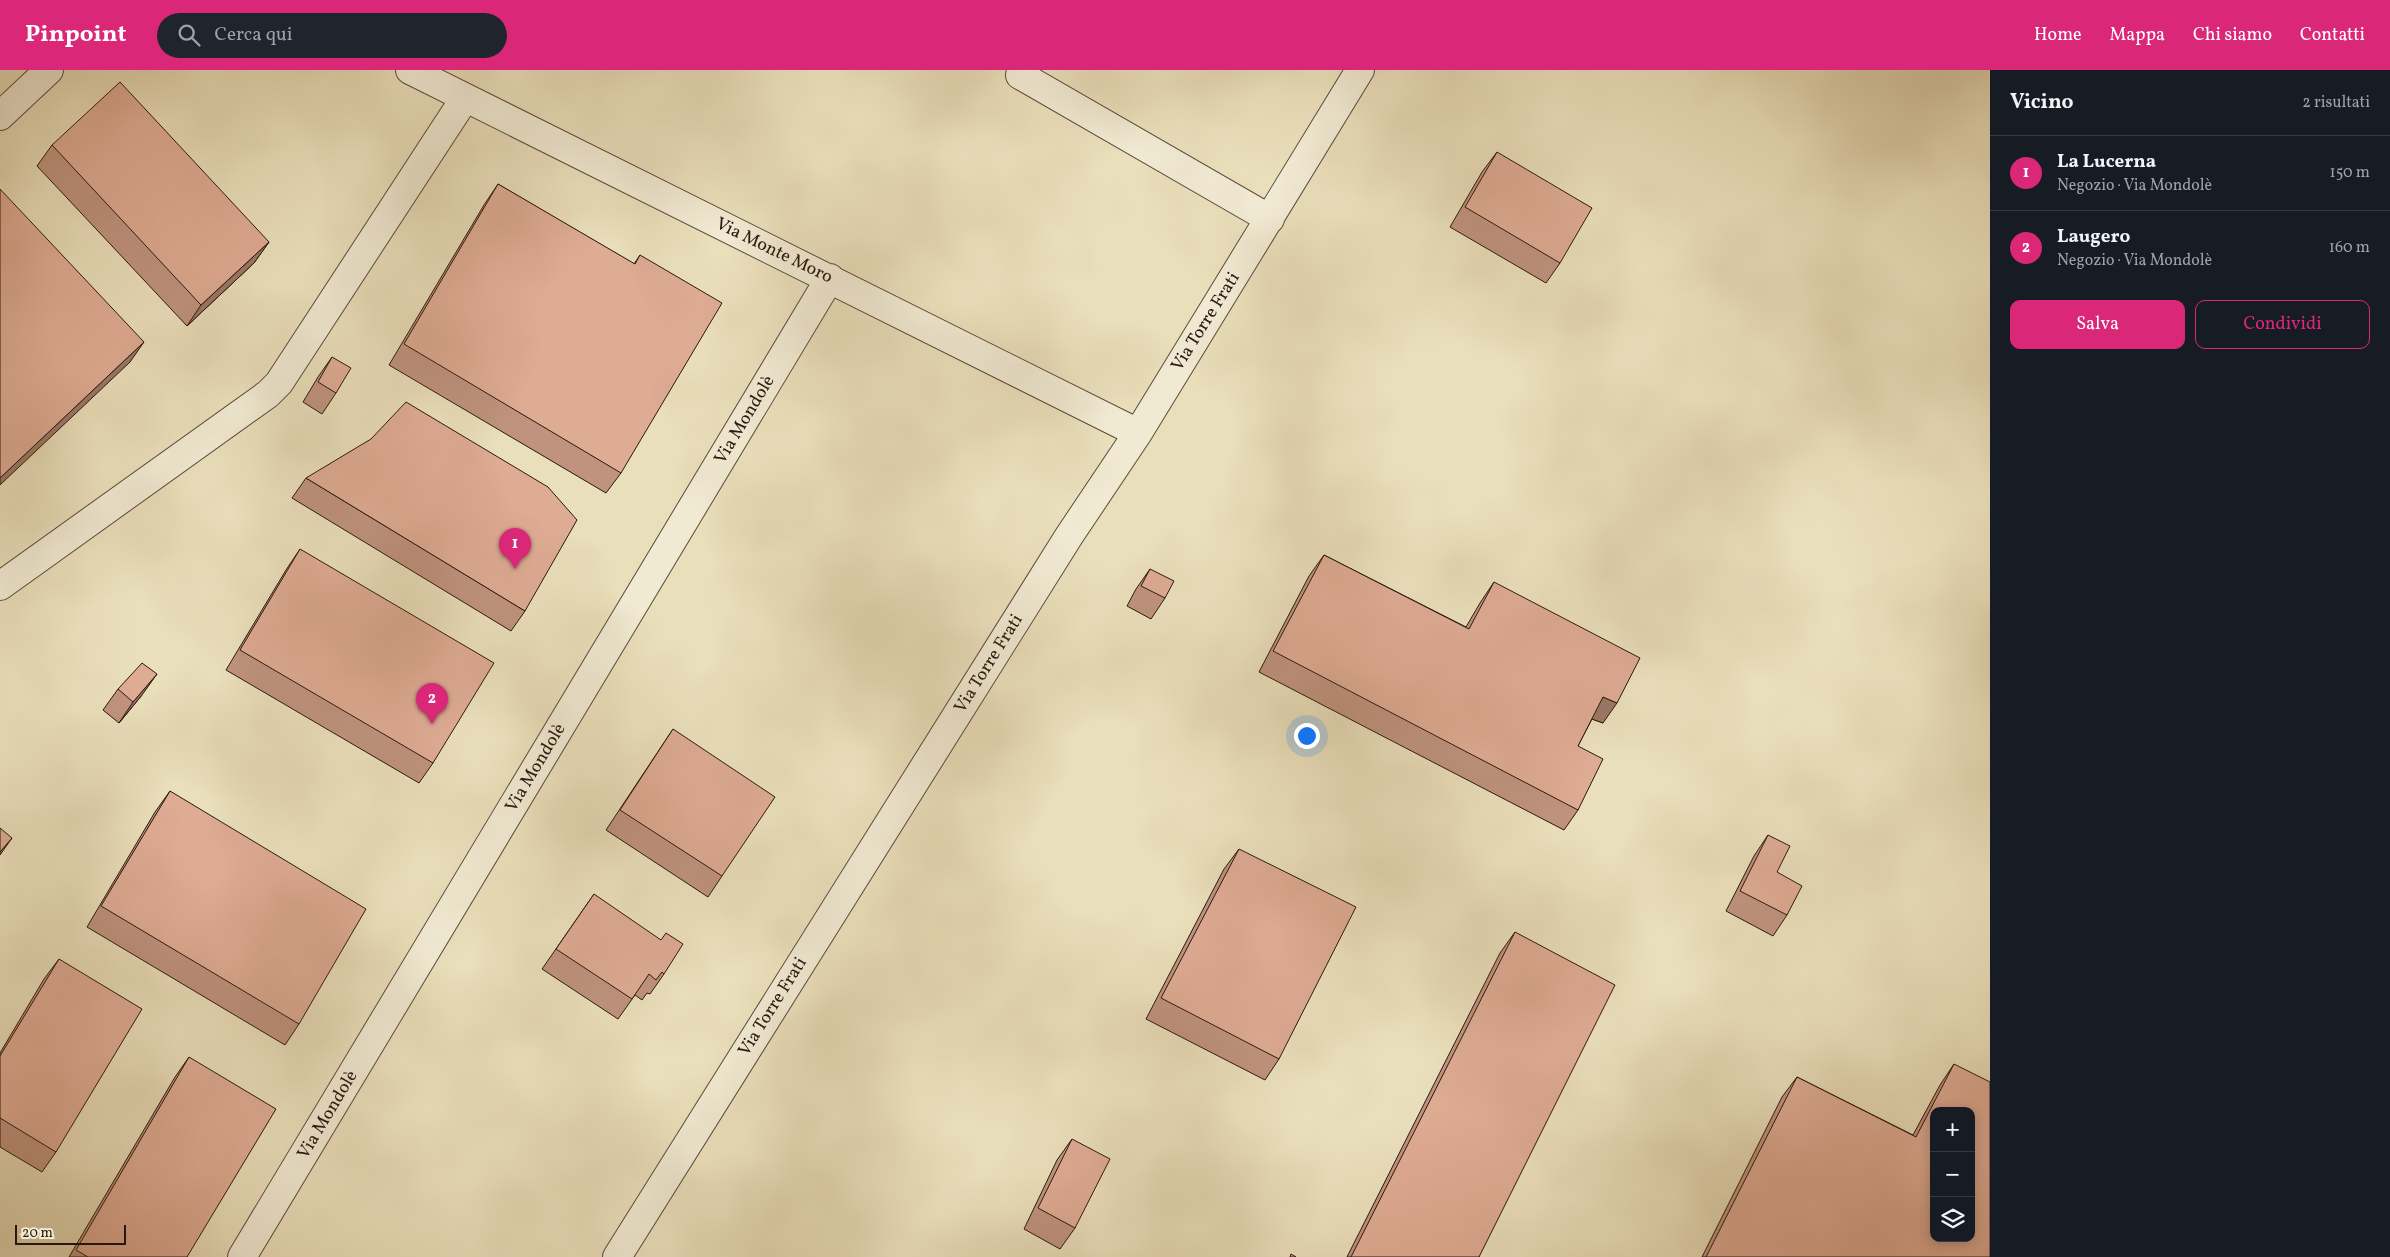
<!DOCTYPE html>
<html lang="it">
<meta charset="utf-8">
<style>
body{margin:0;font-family:Vollkorn,serif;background:#20242c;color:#f1f3f6}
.controls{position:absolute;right:15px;bottom:15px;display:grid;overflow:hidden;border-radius:10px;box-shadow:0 2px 12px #0003}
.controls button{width:45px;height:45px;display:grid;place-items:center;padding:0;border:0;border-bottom:1px solid #363941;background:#171b24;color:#f1f3f6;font:25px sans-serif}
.scale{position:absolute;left:15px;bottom:12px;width:111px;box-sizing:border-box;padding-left:5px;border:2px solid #2a1810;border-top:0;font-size:14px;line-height:18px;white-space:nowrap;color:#2a1810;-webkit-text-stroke:4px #f1ead3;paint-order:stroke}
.you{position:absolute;left:1306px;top:665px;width:18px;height:18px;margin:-12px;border:4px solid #fff;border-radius:50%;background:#1a73e8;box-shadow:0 0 0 8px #1a73e833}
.badge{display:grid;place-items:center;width:32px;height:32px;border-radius:50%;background:#db2777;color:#fff;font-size:16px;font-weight:700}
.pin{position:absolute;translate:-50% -41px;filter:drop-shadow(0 1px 2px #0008)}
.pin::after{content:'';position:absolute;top:26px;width:18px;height:15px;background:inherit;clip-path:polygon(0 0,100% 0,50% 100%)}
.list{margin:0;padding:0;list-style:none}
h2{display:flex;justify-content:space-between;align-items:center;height:65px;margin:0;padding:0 20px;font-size:21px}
h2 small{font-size:16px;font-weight:400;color:#9ea1a6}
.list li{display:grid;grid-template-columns:32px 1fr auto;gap:15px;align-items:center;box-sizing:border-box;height:75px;padding:0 20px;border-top:1px solid #363941}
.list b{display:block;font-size:19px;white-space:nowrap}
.list p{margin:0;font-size:16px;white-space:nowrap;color:#9ea1a6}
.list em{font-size:16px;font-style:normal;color:#9ea1a6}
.actions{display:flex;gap:10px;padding:15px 20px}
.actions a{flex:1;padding:11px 0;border:1px solid #db2777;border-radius:10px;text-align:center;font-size:18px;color:#db2777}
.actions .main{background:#db2777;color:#fff}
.icon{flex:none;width:28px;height:28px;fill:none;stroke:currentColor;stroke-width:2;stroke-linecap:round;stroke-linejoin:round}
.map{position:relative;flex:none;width:1990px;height:1187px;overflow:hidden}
header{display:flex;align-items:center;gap:30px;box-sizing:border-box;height:70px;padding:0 25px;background:#db2777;color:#fff}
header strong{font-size:24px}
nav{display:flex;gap:28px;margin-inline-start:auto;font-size:18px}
.search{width:350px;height:45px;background:#20242c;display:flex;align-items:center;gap:12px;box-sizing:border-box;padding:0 18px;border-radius:28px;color:#9ea1a6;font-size:19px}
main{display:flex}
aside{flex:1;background:#171b24}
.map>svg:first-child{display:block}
</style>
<header>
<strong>Pinpoint</strong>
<div class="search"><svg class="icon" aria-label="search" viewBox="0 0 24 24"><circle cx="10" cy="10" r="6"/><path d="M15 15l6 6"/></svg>Cerca qui</div>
<nav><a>Home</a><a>Mappa</a><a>Chi siamo</a><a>Contatti</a></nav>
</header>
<main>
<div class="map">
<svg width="1990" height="1187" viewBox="0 0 1990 1187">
<rect width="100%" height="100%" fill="#eadfbb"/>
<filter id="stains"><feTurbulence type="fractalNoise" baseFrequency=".004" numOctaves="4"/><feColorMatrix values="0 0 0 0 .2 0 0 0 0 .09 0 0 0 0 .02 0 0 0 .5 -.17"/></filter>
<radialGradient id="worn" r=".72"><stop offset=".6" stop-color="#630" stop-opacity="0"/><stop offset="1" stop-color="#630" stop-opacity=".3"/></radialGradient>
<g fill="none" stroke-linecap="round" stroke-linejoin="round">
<defs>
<path id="minor" d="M410 0 1138 363
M1020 5 1270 149
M0 46 49 0
M0 516 268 324 279 313 465 28
M242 1187 830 208
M617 1187 1069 466 1138 363 1360 0"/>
</defs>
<use href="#minor" stroke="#5a4a3b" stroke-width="30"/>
<use href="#minor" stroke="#f1ead3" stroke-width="28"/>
</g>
<path fill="#bf937e" stroke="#2a1810" d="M52 75 269 172 254 193 187 256 37 96Z
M1497 82 1560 193 1546 213 1450 157 1482 102Z
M498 114 634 194 640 185 621 403 606 423 389 295 484 135Z
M332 287 336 323 322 344 303 332 318 307Z
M306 408 525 541 511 561 292 428Z
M300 479 433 693 419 713 226 600 286 500Z
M1324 485 1466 557 1480 533 1494 512 1603 653 1592 649 1578 676V740L1564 760 1259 602 1309 506Z
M1150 499 1165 528 1151 549 1127 536 1136 519Z
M118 619 142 625 119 653 103 640Z
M673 659 722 806 708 827 606 760Z
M170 721 299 954 285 975 87 857 155 742Z
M1768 765 1787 845 1773 866 1726 841 1754 786Z
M1239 779 1279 989 1265 1010 1146 949 1224 799Z
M594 824 664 904 650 924 647 923 642 930 635 925 618 949 542 899Z
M1515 862 1479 1187H1347L1500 883Z
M59 889 56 1082 42 1102 0 1077V983L44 909Z
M189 987 187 1187H69L175 1007Z
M1954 994 1990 1187H1702L1782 1027 1797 1007 1913 1065 1940 1015Z
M1072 1069 1075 1158 1060 1179 1024 1159 1057 1090Z"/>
<path fill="#9b7867" stroke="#2a1810" d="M269 172 254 193 187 256 201 235Z
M144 272 130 292 0 415V408Z
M157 604 142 625 119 653 133 632Z
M1603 627 1617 633 1603 653 1589 648Z
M12 768 0 785V782Z"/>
<path fill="#deab93" stroke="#2a1810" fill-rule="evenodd" d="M120 12 269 172 201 235 52 75Z
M1497 82 1592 138 1560 193 1465 137Z
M498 114 635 194 640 185 722 233 621 403 404 274Z
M0 119 144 272 0 408Z
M332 287 351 298 336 323 318 312Z
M406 332 548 417 577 450 525 541 306 408 371 369Z
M300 479 494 593 433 693 240 580Z
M1324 485 1469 559 1494 512 1640 588 1617 633 1603 627 1578 676 1603 689 1578 740 1273 581Z
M1150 499 1174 511 1165 528 1141 516Z
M142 593 157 604 133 632 118 619Z
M673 659 775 727 722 806 620 740Z
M170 721 366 839 299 954 101 836Z
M0 758 12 768 0 782Z
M1768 765 1790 776 1777 802 1802 816 1787 845 1740 821Z
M1239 779 1356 837 1279 989 1161 928Z
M594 824 661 870 666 863 683 874 664 904 662 902 656 910 649 904 632 929 556 879Z
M1515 862 1615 915 1479 1187H1351Z
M59 889 142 939 56 1082 0 1048V986Z
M189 987 276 1039 187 1187H88L76 1180Z
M1954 994 1990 1012V1187H1706L1797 1007 1916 1067ZM1934 1041H1971V1168H1934Z
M1072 1069 1110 1089 1075 1158 1038 1138Z
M1291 1184 1296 1187H1290Z"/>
<g text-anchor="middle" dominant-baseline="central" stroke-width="4" stroke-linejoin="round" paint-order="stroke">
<g font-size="18" fill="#2a1810" stroke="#f1ead3">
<text transform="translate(774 181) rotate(26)">Via Monte Moro</text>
<text transform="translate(1206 252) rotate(-58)">Via Torre Frati</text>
<text transform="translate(745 350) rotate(-59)">Via Mondolè</text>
<text transform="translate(989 594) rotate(-58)">Via Torre Frati</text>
<text transform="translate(536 698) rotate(-59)">Via Mondolè</text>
<text transform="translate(773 937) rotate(-58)">Via Torre Frati</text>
<text transform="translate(328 1045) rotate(-59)">Via Mondolè</text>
</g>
</g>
<rect width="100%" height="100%" filter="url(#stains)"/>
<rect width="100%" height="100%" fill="url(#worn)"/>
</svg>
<div class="controls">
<button>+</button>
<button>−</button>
<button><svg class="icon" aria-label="layers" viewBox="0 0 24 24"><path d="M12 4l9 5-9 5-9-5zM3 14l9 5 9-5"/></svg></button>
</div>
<div class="scale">20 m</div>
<div class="you"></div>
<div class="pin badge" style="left:515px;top:499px">1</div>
<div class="pin badge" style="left:432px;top:654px">2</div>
</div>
<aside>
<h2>Vicino<small>2 risultati</small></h2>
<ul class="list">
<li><span class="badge">1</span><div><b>La Lucerna</b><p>Negozio · Via Mondolè</p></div><em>150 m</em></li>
<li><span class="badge">2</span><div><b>Laugero</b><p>Negozio · Via Mondolè</p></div><em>160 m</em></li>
</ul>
<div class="actions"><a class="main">Salva</a><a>Condividi</a></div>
</aside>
</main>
